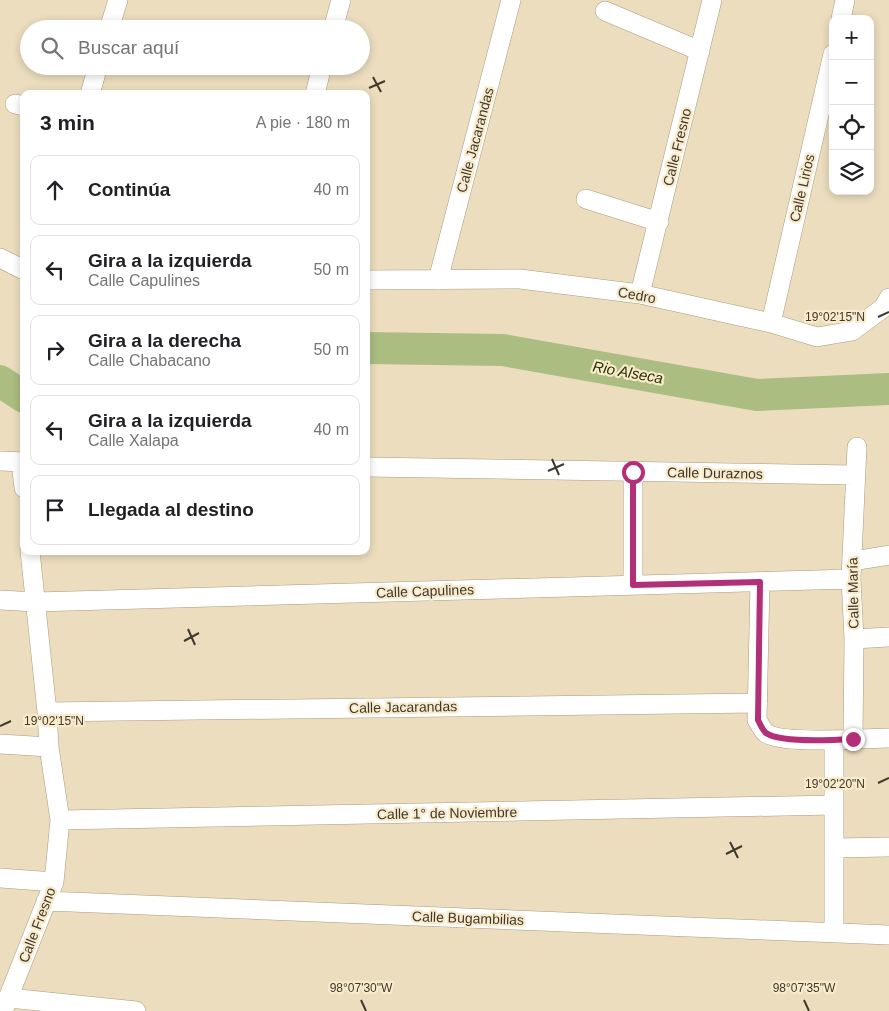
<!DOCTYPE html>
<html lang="es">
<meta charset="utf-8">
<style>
body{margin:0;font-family:Helvetica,sans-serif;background:#f6f6f6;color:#202124}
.controls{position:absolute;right:15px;top:15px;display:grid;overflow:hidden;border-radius:10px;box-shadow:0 2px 8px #0003}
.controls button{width:45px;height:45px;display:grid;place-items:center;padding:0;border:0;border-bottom:1px solid #e0e0e0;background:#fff;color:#202124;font:25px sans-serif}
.stop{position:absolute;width:15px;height:15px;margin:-11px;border:4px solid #b32f77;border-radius:50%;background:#fff}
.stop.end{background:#b32f77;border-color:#fff;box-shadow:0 1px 5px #0008}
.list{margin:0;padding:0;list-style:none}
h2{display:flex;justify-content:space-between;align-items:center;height:65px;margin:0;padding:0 20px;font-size:21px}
h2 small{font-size:16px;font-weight:400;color:#757577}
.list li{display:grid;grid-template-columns:32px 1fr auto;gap:15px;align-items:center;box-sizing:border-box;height:70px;margin:0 10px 10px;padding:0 10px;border:1px solid #e0e0e0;border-radius:10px}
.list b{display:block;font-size:19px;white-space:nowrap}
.list p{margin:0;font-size:16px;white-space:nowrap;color:#757577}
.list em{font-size:16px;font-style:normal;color:#757577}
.icon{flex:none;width:28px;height:28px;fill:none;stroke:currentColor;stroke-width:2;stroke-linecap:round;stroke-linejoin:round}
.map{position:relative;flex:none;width:889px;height:1011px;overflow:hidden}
.search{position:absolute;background:#fff;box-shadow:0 2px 8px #0003;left:20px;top:20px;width:350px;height:55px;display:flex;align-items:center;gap:12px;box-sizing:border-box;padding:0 18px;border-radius:28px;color:#757577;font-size:19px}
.panel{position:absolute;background:#fff;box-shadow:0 2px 8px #0003;left:20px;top:90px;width:350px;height:465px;border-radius:10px}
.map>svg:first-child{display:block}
</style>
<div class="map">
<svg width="889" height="1011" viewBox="0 0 889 1011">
<rect width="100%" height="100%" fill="#ecddbe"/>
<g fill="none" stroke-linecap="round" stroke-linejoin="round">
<path stroke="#abbd81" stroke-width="32" d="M366 348 503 350 757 395 889 389
M0 381 24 397"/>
<defs>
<path id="minor" d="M605 11 700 51
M841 19 845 0
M109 29 118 0
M333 29 341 0
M90 94 98 66
M315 94 322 66
M15 104 24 106
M586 199 659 222
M0 258 24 270
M366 280 520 279 640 294 771 323 817 337 852 331 883 308 889 298
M438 280 511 0
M640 294 712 0
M771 323 833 54
M0 461 24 462
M21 462 24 488
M366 467 854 475
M633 471V585
M853 561 889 555
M760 582 757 720C760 724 762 730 766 733 781 745 866 738 889 738
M0 600 36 602 851 579
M854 639 889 637
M47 712 758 703
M853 739 854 639 851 579 857 447
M834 740V933
M0 744 49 747
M60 820 834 805
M835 848 889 847
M0 878 54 882
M46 901 889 935
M9 998 136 1011
M3 1011 54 882 60 820 49 747 47 712 30 551"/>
</defs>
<use href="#minor" stroke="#a99b7d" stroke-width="20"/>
<use href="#minor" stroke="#fff" stroke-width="19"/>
</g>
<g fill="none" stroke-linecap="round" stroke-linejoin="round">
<path stroke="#b32f77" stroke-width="6" d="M633 472V585L760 582 758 720C760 724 763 731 766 733 780 743 836 740 853 739"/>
</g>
<path fill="none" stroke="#3f392d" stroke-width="2" d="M373 77 381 92M369 88 385 81M878 317 889 312M552 459 559 475M548 471 564 464M188 629 195 645M184 641 199 633M0 726 11 721M878 783 889 778M730 842 738 858M726 854 742 846M361 1000 366 1011M804 1000 809 1011"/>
<g text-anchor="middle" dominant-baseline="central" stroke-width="4.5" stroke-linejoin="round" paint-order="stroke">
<g font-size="14" fill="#3f392d" stroke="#f9eacb">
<text transform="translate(475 140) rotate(-75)">Calle Jacarandas</text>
<text transform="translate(677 147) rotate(-76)">Calle Fresno</text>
<text transform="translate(802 188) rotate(-77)">Calle Lirios</text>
<text transform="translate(637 295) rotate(10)">Cedro</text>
<text transform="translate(715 473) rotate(1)">Calle Duraznos</text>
<text transform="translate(425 591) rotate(-2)">Calle Capulines</text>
<text transform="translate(853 593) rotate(-91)">Calle María</text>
<text transform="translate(403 707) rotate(-1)">Calle Jacarandas</text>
<text transform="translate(447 813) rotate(-1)">Calle 1° de Noviembre</text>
<text transform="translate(468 918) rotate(2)">Calle Bugambilias</text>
<text transform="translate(37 925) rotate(-69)">Calle Fresno</text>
</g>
<g font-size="15" font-style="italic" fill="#283204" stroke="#f9eacb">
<text transform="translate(628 372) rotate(10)">Rio Alseca</text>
</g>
</g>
<g font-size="12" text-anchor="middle" fill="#3f392d" stroke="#f9eacb" stroke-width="4.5" stroke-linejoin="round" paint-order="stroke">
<text x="835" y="321">19°02'15"N</text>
<text x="54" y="725">19°02'15"N</text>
<text x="835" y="788">19°02'20"N</text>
<text x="361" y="992">98°07'30"W</text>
<text x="804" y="992">98°07'35"W</text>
</g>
</svg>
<div class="controls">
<button>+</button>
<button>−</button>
<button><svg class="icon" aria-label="locate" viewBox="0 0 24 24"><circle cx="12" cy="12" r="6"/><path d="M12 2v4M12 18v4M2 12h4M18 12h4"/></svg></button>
<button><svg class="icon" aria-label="layers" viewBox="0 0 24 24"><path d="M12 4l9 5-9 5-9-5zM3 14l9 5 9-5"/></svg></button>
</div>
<div class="stop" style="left:633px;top:472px"></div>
<div class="stop end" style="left:853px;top:739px"></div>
<div class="search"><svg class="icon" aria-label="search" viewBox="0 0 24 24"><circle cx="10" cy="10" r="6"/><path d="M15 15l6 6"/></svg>Buscar aquí</div>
<section class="panel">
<h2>3 min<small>A pie · 180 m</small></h2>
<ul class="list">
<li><svg class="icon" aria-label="ahead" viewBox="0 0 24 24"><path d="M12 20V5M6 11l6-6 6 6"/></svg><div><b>Continúa</b></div><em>40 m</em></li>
<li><svg class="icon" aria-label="left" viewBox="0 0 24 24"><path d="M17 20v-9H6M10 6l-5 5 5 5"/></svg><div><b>Gira a la izquierda</b><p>Calle Capulines</p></div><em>50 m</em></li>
<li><svg class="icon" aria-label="right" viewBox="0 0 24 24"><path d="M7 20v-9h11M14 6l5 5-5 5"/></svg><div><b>Gira a la derecha</b><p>Calle Chabacano</p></div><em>50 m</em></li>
<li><svg class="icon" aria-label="left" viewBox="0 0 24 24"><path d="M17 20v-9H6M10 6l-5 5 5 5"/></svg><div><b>Gira a la izquierda</b><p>Calle Xalapa</p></div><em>40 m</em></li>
<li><svg class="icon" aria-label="arrive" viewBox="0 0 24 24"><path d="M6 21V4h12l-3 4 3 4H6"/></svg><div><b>Llegada al destino</b></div></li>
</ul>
</section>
</div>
